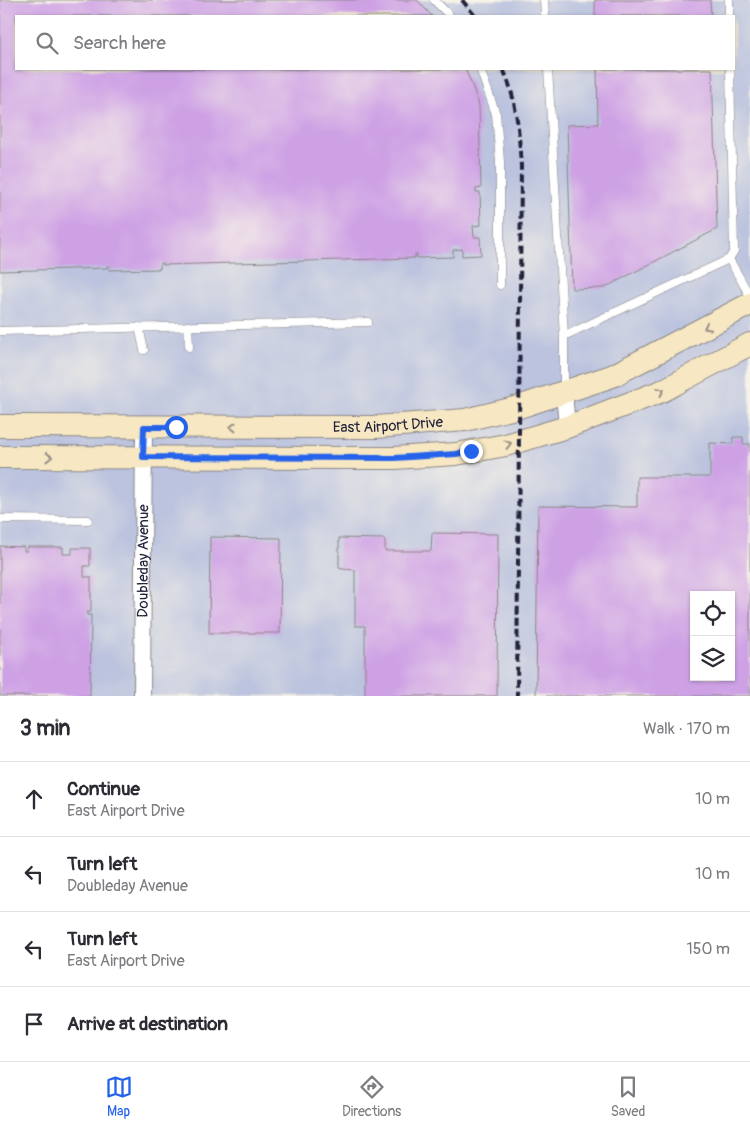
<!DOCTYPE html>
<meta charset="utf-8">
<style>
body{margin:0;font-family:Pangolin,sans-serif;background:#f7f7f7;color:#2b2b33}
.controls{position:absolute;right:15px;bottom:15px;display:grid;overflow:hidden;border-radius:0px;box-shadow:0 1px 4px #0004}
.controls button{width:45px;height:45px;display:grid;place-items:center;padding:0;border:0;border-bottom:1px solid #e1e1e2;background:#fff;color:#2b2b33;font:25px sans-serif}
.stop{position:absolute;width:15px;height:15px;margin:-11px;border:4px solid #2563eb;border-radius:50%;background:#fff}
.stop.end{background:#2563eb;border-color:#fff;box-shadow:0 1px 5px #0008}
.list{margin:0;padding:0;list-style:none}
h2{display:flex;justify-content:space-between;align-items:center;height:65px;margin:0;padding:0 20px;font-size:21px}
h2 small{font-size:16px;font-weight:400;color:#7c7c81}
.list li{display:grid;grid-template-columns:32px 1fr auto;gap:15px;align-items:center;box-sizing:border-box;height:75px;padding:0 20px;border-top:1px solid #e1e1e2}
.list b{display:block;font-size:19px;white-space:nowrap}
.list p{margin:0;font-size:16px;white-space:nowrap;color:#7c7c81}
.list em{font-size:16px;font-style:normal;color:#7c7c81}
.icon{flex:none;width:28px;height:28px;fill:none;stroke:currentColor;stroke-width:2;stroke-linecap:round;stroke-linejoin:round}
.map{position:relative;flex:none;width:750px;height:696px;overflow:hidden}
.search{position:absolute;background:#fff;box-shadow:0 1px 4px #0004;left:15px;right:15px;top:15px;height:55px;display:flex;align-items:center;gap:12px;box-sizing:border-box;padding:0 18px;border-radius:0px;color:#7c7c81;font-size:19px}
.sheet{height:365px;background:#fff}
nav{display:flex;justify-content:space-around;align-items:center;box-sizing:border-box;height:70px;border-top:1px solid #e1e1e2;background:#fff;font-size:14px;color:#7c7c81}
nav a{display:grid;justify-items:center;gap:2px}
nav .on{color:#2563eb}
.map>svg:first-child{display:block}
</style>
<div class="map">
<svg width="750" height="696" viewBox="0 0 750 696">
<rect width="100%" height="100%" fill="#f7f3e8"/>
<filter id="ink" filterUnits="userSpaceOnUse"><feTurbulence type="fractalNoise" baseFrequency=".02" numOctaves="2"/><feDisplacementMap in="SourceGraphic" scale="10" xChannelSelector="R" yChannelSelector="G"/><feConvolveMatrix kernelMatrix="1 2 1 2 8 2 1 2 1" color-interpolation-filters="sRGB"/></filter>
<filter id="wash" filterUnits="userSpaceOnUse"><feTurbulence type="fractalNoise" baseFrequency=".0096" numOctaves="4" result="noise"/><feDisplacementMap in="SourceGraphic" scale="20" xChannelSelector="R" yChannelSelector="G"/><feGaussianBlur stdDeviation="1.12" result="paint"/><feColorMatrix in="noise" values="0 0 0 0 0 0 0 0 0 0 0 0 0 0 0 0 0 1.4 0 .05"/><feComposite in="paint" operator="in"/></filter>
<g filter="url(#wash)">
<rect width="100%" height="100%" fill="#f2ead4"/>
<path fill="#bbc3de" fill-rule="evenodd" d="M0 0H750V696H0ZM16 16H734V69H16ZM694 595H731V677H694Z"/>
<g id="blocks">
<path fill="#cea1e5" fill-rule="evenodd" d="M0 0H417L432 16H16V69H465L472 85 479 105 481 188 476 189V192H480L481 225 473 226 474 237H480L481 255 462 256V249L453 250V257L417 258V254H415V258L163 265V263H160V269L109 270V266H107V268L0 271Z
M595 0H710L711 16H595Z
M597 69H712L717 229 604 288 572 289 567 125 598 124Z
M733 437H743V444H750V696H536L538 506 637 507V477H710V443L733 444ZM694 595H731V677H694Z
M432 533 498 534 497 696H365V626H355V570L342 569 339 568V538L384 539 385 542V551H431Z
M210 537 281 538 280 633H209Z
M0 546 24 547V551H27V547H63V554H72V548H90V566H84V577H91V612H87V615H91L90 696H0Z"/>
</g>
</g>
<g filter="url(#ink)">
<use href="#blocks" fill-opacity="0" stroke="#8a8688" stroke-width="1"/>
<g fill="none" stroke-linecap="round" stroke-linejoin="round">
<defs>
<path id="lane" d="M434 0 450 16
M544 0 545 16
M729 0V16
M480 69 496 114 500 161V285
M548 69 564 336V390
M729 259 750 296
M188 326 189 347
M139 327 144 350
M0 331 368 322
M564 336 729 259 734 251 730 69
M0 519 88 520"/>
<g id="street">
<path d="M564 392 567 427"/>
<path id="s1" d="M142 696 144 427"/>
</g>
<g id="secondary">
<path id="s2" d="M0 426 376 427 465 420 519 407 612 376 750 304"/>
<path d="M0 457 394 458 456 454 506 445 567 427 662 391 750 344"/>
</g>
</defs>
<use href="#lane" stroke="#8a8688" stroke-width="9"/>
<use href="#street" stroke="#8a8688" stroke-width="18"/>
<use href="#secondary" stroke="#8a8688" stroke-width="24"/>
<use href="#lane" stroke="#fff" stroke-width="8"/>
<use href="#street" stroke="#fff" stroke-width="16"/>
<use href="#secondary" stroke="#f7e8c3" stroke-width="22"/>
<path stroke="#22223b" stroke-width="4" stroke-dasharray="8 4" stroke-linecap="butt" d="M462 0 475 16
M503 69C517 99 519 133 521 166L517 696"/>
</g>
<defs><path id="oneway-chevron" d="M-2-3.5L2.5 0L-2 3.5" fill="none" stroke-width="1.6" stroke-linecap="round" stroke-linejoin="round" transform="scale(1.25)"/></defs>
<g stroke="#978f86">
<use href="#oneway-chevron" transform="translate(707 327) rotate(152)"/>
<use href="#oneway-chevron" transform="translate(661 391) rotate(-24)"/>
<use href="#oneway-chevron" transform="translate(233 427) rotate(180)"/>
<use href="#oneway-chevron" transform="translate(508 444) rotate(-14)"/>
<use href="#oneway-chevron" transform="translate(49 457)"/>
</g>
</g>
<g fill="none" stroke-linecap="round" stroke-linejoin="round" filter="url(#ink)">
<path stroke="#2563eb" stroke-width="6" d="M176 427H144L143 457 394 458 456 454 471 451"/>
</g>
<g text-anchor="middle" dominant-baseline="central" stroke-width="4" stroke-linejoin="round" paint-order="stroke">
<g font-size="15" fill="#22223b" stroke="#f7f3e8">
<text stroke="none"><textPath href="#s2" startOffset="388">East Airport Drive</textPath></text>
<text stroke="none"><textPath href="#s1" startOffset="135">Doubleday Avenue</textPath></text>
</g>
</g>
</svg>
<div class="controls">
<button><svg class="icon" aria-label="locate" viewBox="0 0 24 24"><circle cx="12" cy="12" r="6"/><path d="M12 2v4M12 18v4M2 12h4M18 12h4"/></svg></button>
<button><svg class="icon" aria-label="layers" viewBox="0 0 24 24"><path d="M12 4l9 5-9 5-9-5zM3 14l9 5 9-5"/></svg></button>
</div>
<div class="stop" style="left:176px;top:427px"></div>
<div class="stop end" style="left:471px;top:451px"></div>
<div class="search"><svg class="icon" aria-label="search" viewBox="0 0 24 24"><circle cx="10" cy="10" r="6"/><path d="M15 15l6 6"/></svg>Search here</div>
</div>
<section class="sheet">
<h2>3 min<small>Walk · 170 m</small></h2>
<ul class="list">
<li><svg class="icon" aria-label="ahead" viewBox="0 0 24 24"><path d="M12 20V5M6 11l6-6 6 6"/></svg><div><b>Continue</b><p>East Airport Drive</p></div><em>10 m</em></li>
<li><svg class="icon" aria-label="left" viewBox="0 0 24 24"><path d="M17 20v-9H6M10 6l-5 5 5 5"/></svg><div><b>Turn left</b><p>Doubleday Avenue</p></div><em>10 m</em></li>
<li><svg class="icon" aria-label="left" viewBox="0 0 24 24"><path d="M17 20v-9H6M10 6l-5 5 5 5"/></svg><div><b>Turn left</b><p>East Airport Drive</p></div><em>150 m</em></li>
<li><svg class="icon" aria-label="arrive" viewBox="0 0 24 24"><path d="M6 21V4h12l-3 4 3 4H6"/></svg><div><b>Arrive at destination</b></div></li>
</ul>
</section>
<nav>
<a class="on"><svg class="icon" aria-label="map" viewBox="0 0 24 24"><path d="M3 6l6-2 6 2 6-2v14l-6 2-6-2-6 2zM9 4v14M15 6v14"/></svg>Map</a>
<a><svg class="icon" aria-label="directions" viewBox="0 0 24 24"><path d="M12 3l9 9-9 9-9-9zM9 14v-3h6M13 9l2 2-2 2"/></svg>Directions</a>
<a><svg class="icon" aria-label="saved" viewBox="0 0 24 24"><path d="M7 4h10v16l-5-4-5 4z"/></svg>Saved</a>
</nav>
